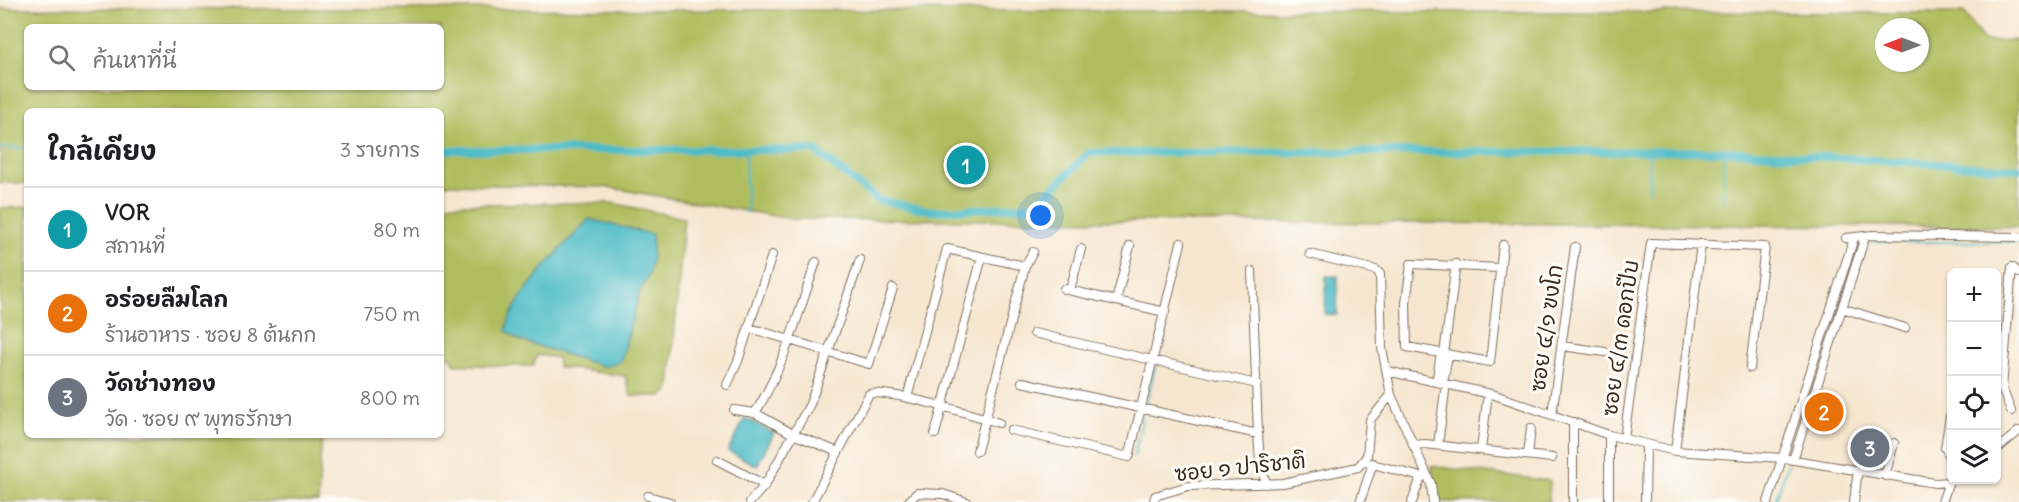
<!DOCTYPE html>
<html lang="th">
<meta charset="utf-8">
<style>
body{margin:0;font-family:Delius,"Playpen Sans Thai",sans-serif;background:#f2f2f2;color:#202124}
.controls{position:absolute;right:18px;bottom:18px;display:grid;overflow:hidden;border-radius:9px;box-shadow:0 2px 4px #0004}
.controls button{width:54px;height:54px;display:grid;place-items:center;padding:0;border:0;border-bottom:2px solid #e0e0e0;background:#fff;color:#202124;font:30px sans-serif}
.compass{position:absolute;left:1875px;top:18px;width:54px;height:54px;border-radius:50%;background:#fff;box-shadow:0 2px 4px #0004;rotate:270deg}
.you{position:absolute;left:1041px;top:216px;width:21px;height:21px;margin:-15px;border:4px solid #fff;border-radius:50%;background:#1a73e8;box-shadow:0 0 0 9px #1a73e833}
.badge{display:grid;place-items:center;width:39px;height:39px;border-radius:50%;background:#d93025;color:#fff;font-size:20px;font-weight:700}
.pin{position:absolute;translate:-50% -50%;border:3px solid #fff;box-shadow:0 2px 6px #0006}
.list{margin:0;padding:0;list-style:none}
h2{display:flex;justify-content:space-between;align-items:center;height:78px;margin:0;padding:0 24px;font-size:26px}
h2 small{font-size:20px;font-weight:400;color:#757577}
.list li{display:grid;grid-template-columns:39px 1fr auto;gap:18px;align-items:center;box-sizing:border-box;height:84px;padding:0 24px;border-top:2px solid #e0e0e0}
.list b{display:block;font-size:22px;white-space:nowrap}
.list p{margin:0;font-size:20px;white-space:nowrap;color:#757577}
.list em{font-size:20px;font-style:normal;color:#757577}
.icon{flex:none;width:33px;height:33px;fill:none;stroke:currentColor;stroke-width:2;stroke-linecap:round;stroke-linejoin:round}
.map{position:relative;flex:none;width:2019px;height:502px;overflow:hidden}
.search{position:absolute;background:#fff;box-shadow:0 2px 4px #0004;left:24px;top:24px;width:420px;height:66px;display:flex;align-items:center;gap:15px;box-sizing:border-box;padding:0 21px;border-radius:9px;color:#757577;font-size:22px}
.panel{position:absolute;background:#fff;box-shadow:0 2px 4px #0004;left:24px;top:108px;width:420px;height:330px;border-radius:9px}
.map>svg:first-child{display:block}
</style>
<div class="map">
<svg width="2019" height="502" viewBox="0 0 2019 502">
<rect width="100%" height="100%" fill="#fdfcf7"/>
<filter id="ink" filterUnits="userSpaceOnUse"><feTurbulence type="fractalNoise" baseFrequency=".0167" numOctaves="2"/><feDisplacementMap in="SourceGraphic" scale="12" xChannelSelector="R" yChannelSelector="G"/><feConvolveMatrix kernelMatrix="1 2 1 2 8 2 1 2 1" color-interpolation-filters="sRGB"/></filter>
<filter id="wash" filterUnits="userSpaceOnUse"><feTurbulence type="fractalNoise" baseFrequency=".008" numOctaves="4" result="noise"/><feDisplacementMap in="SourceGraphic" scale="24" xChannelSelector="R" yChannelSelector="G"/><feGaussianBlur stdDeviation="1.35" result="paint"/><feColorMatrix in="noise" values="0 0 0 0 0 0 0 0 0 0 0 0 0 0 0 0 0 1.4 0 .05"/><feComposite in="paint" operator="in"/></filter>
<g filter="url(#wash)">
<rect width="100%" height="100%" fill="#f6e6cf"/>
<path fill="#b0bd5f" stroke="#76743e" stroke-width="1.5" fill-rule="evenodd" d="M0 8 1964 13 1984 41 2019 40V227L792 219 605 187 441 184V111H27V183H0ZM27 27H441V87H27ZM1884 27H1920V63H1884Z
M612 203 684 218 670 389 662 396H631L625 376 558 367 557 358 537 355 533 366 455 365 451 357 441 356V204ZM640 290 623 354 605 367 519 340 507 331Z
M27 207V435H322L318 502H0V208Z
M1431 466 1550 481 1549 502H1439Z"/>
<path fill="#4ebcc6" stroke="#447372" stroke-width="1.5" d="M589 219 652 234C653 252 653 276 640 290L623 354 620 362 605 367 519 340 506 331C511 296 565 245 589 219Z
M1326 276H1338L1337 315 1325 314Z
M745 418 774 433 757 466 728 451Z"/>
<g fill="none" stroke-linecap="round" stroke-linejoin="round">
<path stroke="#4ebcc6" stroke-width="2" d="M0 148H27
M745 150 747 213
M1649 192V151
M1723 201 1724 151
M1869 242H2019
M1146 405 1156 364
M1134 456 1143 415
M1790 457 1857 249
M1775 502 1788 463"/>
<path stroke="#4ebcc6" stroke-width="8" d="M441 150H814L878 200 932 211 1035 206 1089 153 1724 151 2019 169"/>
</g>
</g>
<g filter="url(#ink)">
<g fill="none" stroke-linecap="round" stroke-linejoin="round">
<defs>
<path id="minor" d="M1846 238 1873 235 2019 237
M1310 254 1376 270 1380 274 1382 348 1391 395 1431 484 1433 502
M1500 268 1411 264 1406 303 1407 347 1490 362 1503 245
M1252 271 1258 434 1260 461 1266 484
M1064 289 1165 312
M1070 290 1081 249
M1116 301 1130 246
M1842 308 1905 328
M750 328 869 364 893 288
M1034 333 1257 384
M1562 346 1605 352
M1444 354 1456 264
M1387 371 1495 395 1609 435 1675 451 1782 458 1935 483 1949 482 1952 478
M1022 382 1258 434
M1436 382 1441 354
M1443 383 1448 355
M727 385 738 361 772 255
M907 398 947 249 1025 266
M734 410 755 413 793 434 838 452
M2011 411 2002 388 2012 267 2019 273
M755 413C784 367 798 314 816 262
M1552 414 1575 247
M1950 416 1945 448 1952 460
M1573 422V502
M1011 430 1129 457 1181 243
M935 434 982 257
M1609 435V502
M1624 439 1651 243 1765 247 1750 368
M1413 445 1425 444 1552 458
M1438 445 1445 391
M1481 450 1487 401
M1996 450 2019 431
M977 451 1025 266 1033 252
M1675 451 1701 244
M1528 455 1531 428
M717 460 765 485
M1793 460 1865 237
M1365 462 1421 477 1427 475
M1885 476 1894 443
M648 496 670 502
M750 502 765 485 810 404 860 260
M812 502 869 394C888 389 975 415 999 423
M908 502 917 493 943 494 967 502
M1154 502 1155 496 1188 486 1283 483 1358 467 1367 456 1370 420 1391 395
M1360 502 1373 463
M1412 502 1421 477
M1645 502 1646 445
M1768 502 1854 238
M1854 502 1858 469
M1942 502 1949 482"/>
</defs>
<use href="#minor" stroke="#7c6c5c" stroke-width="10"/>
<use href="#minor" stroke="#fff" stroke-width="8"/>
</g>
</g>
<g text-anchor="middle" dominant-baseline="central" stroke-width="6" stroke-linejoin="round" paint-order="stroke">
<g font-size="21" fill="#3b2a1e" stroke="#fdfcf7">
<text transform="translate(1546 328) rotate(-82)">ซอย ๔/๑ ฃงโก</text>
<text transform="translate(1620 338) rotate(-82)">ซอย ๔/๓ ดอกปีบ</text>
<text transform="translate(1240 467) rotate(-6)">ซอย ๑ ปาริชาติ</text>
</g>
</g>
</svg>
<div class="controls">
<button>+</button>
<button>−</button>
<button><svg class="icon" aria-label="locate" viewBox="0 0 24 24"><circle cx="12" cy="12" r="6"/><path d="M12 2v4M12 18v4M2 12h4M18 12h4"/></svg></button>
<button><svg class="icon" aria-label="layers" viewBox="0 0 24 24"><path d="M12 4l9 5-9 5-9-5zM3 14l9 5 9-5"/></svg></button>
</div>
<svg class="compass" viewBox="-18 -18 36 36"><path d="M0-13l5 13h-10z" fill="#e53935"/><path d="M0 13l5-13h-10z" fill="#757577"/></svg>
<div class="you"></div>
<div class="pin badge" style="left:966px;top:165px;background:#0f9aa8">1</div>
<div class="pin badge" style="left:1824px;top:412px;background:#e8710a">2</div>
<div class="pin badge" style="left:1870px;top:448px;background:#6b7280">3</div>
<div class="search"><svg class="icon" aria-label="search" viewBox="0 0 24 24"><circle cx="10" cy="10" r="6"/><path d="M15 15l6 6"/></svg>ค้นหาที่นี่</div>
<section class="panel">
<h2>ใกล้เคียง<small>3 รายการ</small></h2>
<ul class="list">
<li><span class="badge" style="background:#0f9aa8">1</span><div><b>VOR</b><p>สถานที่</p></div><em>80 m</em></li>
<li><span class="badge" style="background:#e8710a">2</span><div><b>อร่อยลืมโลก</b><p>ร้านอาหาร · ซอย 8 ต้นกก</p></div><em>750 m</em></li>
<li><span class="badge" style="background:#6b7280">3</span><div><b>วัดช่างทอง</b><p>วัด · ซอย ๙ พุทธรักษา</p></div><em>800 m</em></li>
</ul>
</section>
</div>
